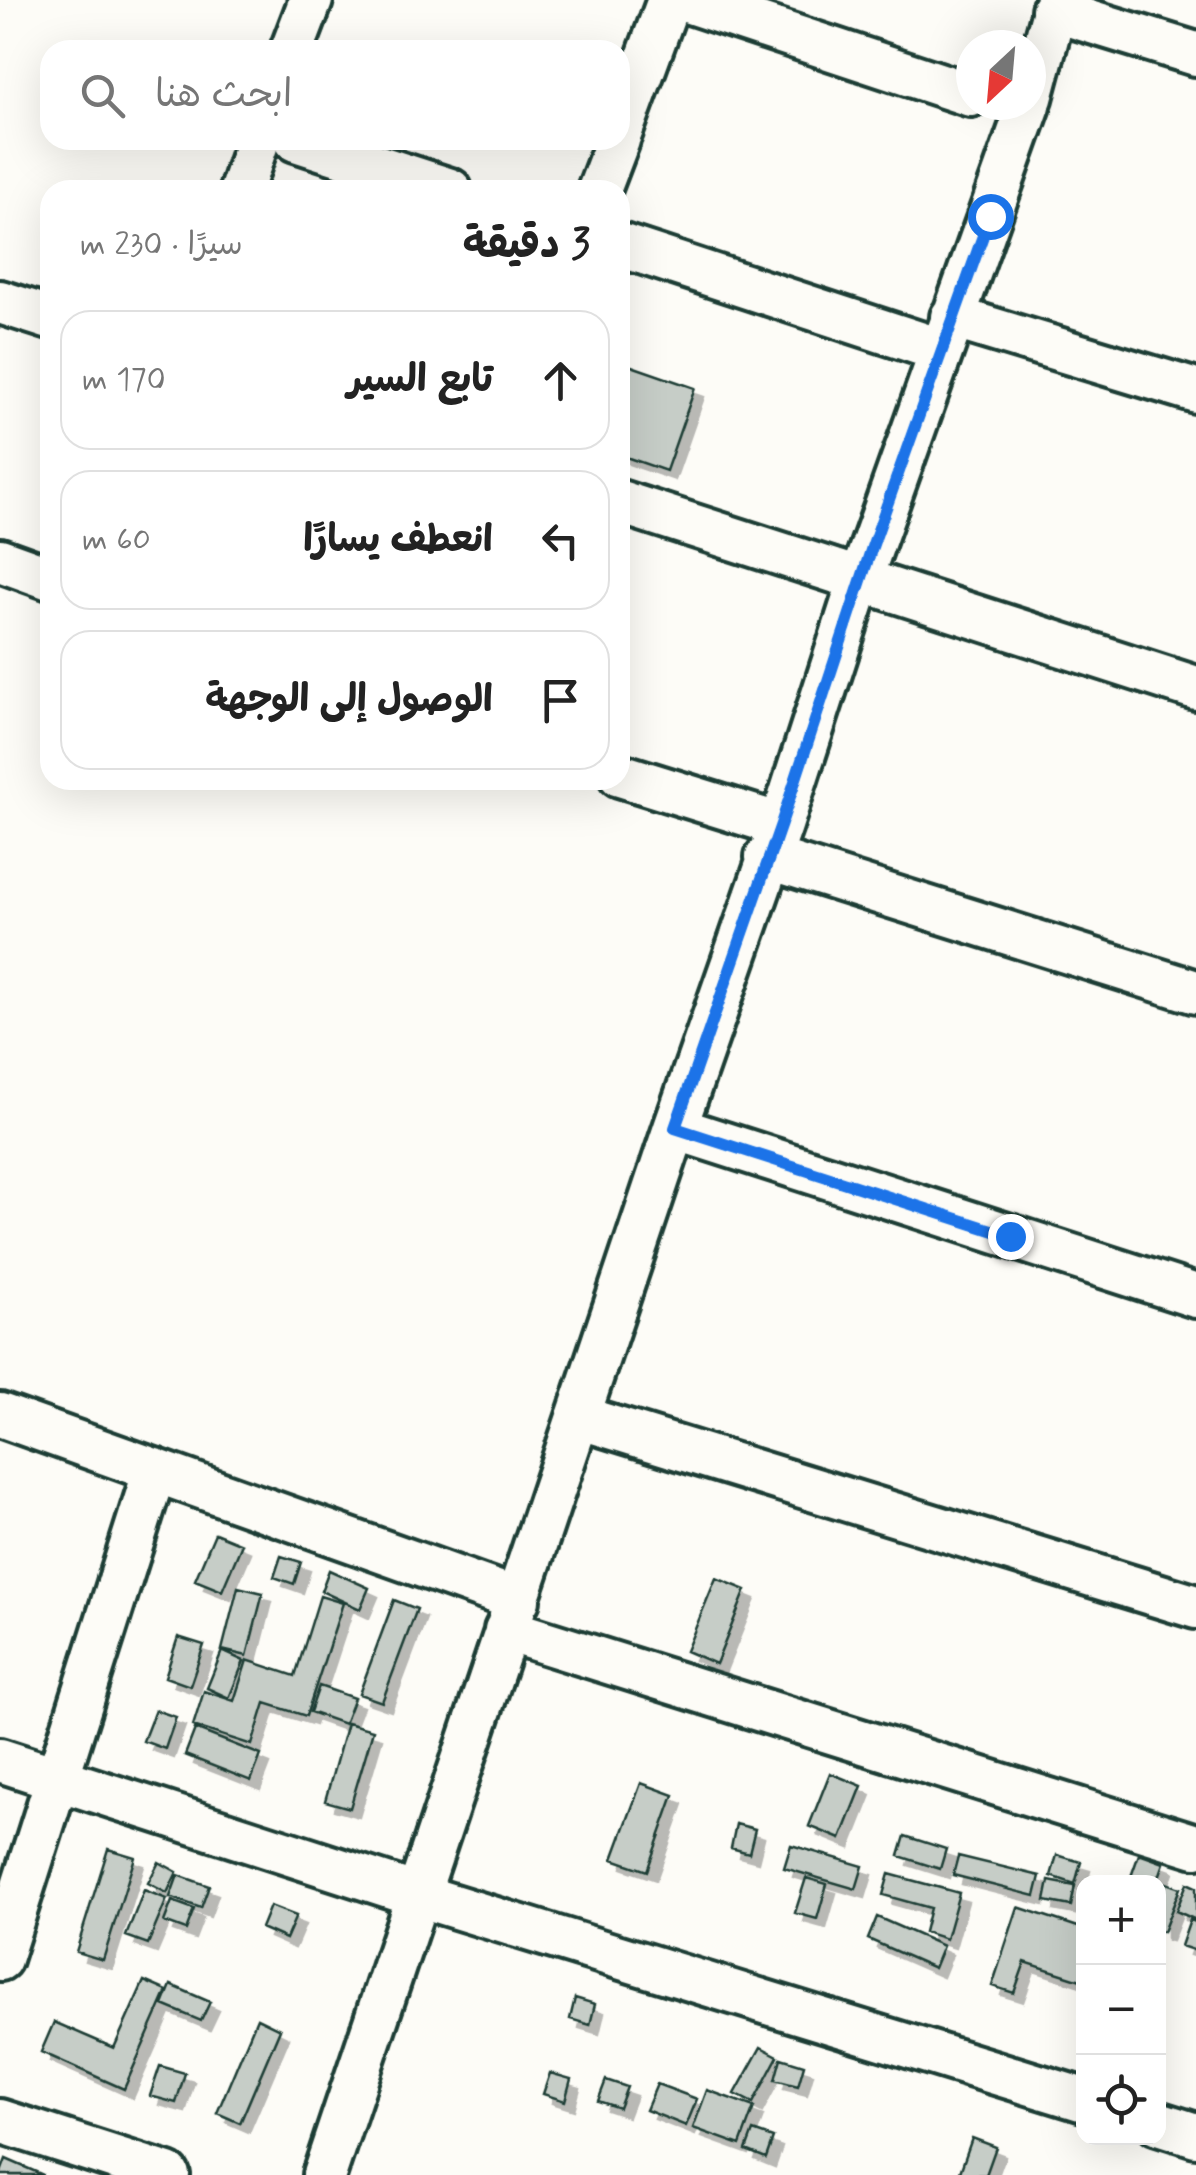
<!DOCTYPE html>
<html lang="ar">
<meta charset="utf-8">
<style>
body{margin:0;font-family:Mynerve,"Playpen Sans Arabic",sans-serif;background:#f2f2f2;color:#222;direction:rtl}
.controls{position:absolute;right:30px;bottom:30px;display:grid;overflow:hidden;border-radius:20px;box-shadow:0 10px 40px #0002}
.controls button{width:90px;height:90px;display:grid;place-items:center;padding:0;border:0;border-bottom:2px solid #e0e0e0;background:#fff;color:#222;font:50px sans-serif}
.compass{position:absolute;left:956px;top:30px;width:90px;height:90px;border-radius:50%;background:#fff;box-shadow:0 10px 40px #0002;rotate:206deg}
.stop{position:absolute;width:30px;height:30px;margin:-22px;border:8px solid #1a73e8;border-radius:50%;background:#fff}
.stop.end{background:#1a73e8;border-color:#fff;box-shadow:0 2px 10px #0008}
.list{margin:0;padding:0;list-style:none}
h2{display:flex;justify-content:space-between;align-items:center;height:130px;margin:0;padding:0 40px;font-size:42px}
h2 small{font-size:32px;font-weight:400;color:#767676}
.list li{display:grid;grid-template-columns:65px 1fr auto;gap:30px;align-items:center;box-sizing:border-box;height:140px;margin:0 20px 20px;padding:0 20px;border:2px solid #e0e0e0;border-radius:30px}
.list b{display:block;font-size:38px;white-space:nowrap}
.list em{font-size:32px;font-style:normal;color:#767676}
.icon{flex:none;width:55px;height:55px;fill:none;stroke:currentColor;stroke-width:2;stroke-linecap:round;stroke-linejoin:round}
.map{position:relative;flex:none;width:1196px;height:2175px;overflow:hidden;direction:ltr}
.search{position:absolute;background:#fff;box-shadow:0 10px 40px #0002;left:40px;top:40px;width:590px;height:110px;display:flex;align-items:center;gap:25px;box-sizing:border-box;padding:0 35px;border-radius:30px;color:#767676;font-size:38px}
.panel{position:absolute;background:#fff;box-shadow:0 10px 40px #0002;left:40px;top:180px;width:590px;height:610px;border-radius:30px;direction:rtl}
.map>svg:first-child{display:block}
</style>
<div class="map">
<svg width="1196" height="2175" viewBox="0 0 1196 2175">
<defs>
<filter id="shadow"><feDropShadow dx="9" dy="9" stdDeviation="0" flood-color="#0004"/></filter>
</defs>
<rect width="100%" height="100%" fill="#fdfcf7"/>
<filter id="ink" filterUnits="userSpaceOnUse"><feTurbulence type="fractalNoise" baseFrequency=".01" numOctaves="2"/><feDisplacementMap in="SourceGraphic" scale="20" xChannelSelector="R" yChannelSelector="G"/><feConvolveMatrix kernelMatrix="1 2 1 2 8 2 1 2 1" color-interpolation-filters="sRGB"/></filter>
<g filter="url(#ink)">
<path fill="#c6cdc7" stroke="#1f3d34" stroke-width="2.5" filter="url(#shadow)" d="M620 362 695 388 666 471 620 455Z
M215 1533 242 1544 222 1591 195 1580Z
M281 1556 301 1562 294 1584 274 1577Z
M329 1570 369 1588 360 1609 321 1591Z
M716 1578 746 1590 716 1664 686 1651Z
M238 1587 263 1593 247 1656 222 1650Z
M320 1596 343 1603 306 1716 265 1703 252 1745 193 1726 204 1691 234 1701 247 1660 295 1676Z
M394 1600 417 1609 382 1702 359 1694Z
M178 1637 204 1645 190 1686 165 1677Z
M222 1651 244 1661 229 1698 207 1688Z
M319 1686 354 1698 344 1724 310 1712Z
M155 1710 176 1717 165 1749 143 1741Z
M347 1723 373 1730 350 1808 325 1801Z
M195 1729 261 1755 251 1781 185 1755Z
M830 1773 862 1786 841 1839 809 1826Z
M641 1783 674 1795 647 1871 613 1859Z
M736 1824 755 1829 749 1853 731 1848Z
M905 1836 946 1849 940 1869 899 1856Z
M791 1845 863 1866 856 1889 784 1868Z
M108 1849 135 1857 103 1960 76 1952Z
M1139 1854 1164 1863 1158 1880 1180 1888 1163 1932 1158 1931V1882H1129Z
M1057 1855 1081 1862 1075 1884 1051 1876Z
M958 1856 1040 1876 1035 1896 953 1875Z
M159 1862 177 1872 167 1893 148 1883Z
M889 1874 959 1893 946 1939 924 1932 930 1908 883 1895Z
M178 1875 209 1886 201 1908 170 1897Z
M806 1878 827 1884 817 1919 795 1913Z
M1049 1881 1075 1886 1071 1906 1045 1901Z
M1187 1883 1196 1887V1920L1176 1911Z
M144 1890 167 1899 148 1944 126 1936Z
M172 1901 194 1909 186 1930 164 1922Z
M270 1906 296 1916 286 1939 261 1928Z
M1018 1907 1084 1929V1981L1025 1962 1014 1993 992 1986Z
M877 1917 943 1946 934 1968 868 1939Z
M1190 1920 1196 1922V1951L1181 1946Z
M144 1981 167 1991 124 2089 41 2052 54 2022 114 2048Z
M171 1985 210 2002 201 2021 163 2005Z
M575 1998 595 2004 590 2025 570 2019Z
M257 2018 280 2029 240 2123 217 2113Z
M761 2047 778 2056 753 2103 735 2094Z
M781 2058 804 2065 798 2086 775 2080Z
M160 2066 185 2073 176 2103 150 2096Z
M550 2073 571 2079 565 2101 543 2094Z
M606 2080 627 2087 619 2108 598 2101Z
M657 2084 697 2099 686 2126 646 2110Z
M707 2090 754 2107 740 2145 693 2128Z
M753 2131 773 2138 766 2158 746 2150Z
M972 2138 996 2147 986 2175H959Z
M6 2159 43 2175H0Z"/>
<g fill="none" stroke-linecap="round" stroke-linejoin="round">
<defs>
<path id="minor" d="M684 0 971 95
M1053 10 1196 54
M292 50 311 0
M1031 98 1057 0
M620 134 669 0
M296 140 450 190
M241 190 258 140
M599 190 618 140
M620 245 940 350
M0 302 50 318
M952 317 1196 391
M620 502 1196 688
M0 560 50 578
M620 775 781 825
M767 857 1196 992
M675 1128 1196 1296
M0 1415 518 1600
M578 1417 1196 1607
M506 1630 1196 1846
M0 1760 417 1895 1084 2100
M0 1959 155 1470
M0 2121 168 2175
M1158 2123 1196 2135
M324 2175 675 1128 781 825 860 580 1029 105"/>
</defs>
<use href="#minor" stroke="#1f3d34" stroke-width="50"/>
<use href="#minor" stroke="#fdfcf7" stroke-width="42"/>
</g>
</g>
<g fill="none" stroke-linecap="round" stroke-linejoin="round" filter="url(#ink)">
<path stroke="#1a73e8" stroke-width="12" d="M990 216 872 547 781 824 675 1128 1010 1236"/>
</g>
</svg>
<div class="controls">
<button>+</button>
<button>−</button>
<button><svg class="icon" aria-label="locate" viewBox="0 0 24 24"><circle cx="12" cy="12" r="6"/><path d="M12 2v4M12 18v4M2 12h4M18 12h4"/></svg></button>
</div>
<svg class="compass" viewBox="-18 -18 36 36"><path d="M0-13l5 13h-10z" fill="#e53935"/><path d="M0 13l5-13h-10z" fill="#767676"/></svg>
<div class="stop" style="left:990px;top:216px"></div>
<div class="stop end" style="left:1010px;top:1236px"></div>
<div class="search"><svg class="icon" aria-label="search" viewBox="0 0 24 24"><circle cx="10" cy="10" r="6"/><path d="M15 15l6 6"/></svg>ابحث هنا</div>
<section class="panel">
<h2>3 دقيقة<small>سيرًا · 230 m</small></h2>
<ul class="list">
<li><svg class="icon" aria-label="ahead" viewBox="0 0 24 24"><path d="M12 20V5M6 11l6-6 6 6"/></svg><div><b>تابع السير</b></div><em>170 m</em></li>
<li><svg class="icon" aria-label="left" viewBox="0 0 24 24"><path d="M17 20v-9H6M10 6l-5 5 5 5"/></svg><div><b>انعطف يسارًا</b></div><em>60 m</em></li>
<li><svg class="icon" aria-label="arrive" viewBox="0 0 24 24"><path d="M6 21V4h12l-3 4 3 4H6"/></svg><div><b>الوصول إلى الوجهة</b></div></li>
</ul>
</section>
</div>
